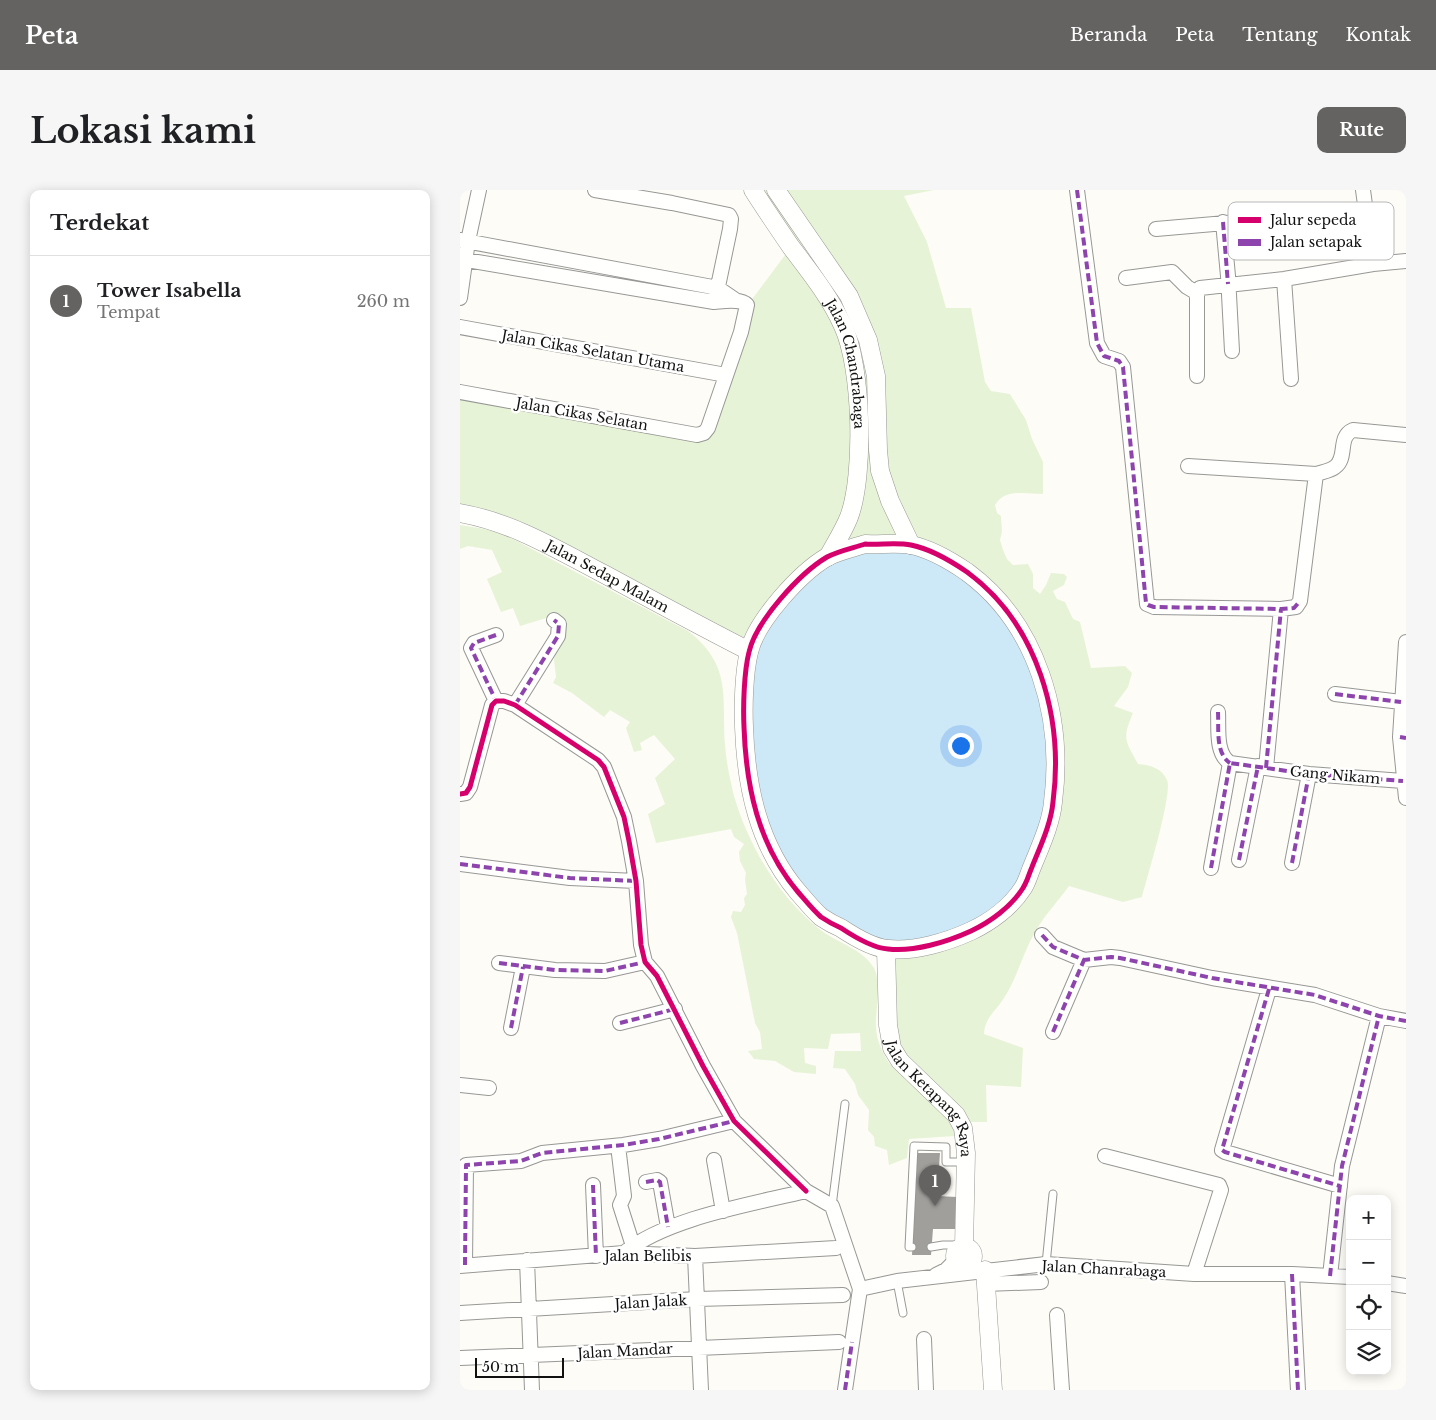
<!DOCTYPE html>
<html lang="id">
<meta charset="utf-8">
<style>
body{margin:0;font-family:"Libre Baskerville",serif;background:#f6f6f6;color:#202124}
.controls{position:absolute;right:15px;bottom:15px;display:grid;overflow:hidden;border-radius:10px;box-shadow:0 2px 12px #0003}
.controls button{width:45px;height:45px;display:grid;place-items:center;padding:0;border:0;border-bottom:1px solid #e0e0e0;background:#fff;color:#202124;font:25px sans-serif}
.scale{position:absolute;left:15px;bottom:12px;width:89px;box-sizing:border-box;padding-left:5px;border:2px solid #111;border-top:0;font-size:14px;line-height:18px;white-space:nowrap;color:#111;-webkit-text-stroke:4px #fff;paint-order:stroke}
.you{position:absolute;left:500px;top:555px;width:18px;height:18px;margin:-12px;border:4px solid #fff;border-radius:50%;background:#1a73e8;box-shadow:0 0 0 8px #1a73e833}
.badge{display:grid;place-items:center;width:32px;height:32px;border-radius:50%;background:#646362;color:#fff;font-size:16px;font-weight:700}
.pin{position:absolute;translate:-50% -41px;filter:drop-shadow(0 1px 2px #0008)}
.pin::after{content:'';position:absolute;top:26px;width:18px;height:15px;background:inherit;clip-path:polygon(0 0,100% 0,50% 100%)}
.list{margin:0;padding:0;list-style:none}
h2{display:flex;justify-content:space-between;align-items:center;height:65px;margin:0;padding:0 20px;font-size:21px}
h2 small{font-size:16px;font-weight:400;color:#757577}
.list li{display:grid;grid-template-columns:32px 1fr auto;gap:15px;align-items:center;box-sizing:border-box;height:90px;padding:0 20px;border-top:1px solid #e0e0e0}
.list b{display:block;font-size:19px;white-space:nowrap}
.list p{margin:0;font-size:16px;white-space:nowrap;color:#757577}
.list em{font-size:16px;font-style:normal;color:#757577}
.icon{flex:none;width:28px;height:28px;fill:none;stroke:currentColor;stroke-width:2;stroke-linecap:round;stroke-linejoin:round}
.map{position:relative;flex:none;width:946px;height:1200px;overflow:hidden;border-radius:10px}
header{display:flex;align-items:center;gap:30px;box-sizing:border-box;height:70px;padding:0 25px;background:#646362;color:#fff}
header strong{font-size:24px}
nav{display:flex;gap:28px;margin-inline-start:auto;font-size:18px}
.intro{display:flex;align-items:center;justify-content:space-between;box-sizing:border-box;height:120px;padding:0 30px}
h1{margin:0;font-size:35px}
.button{padding:12px 22px;border-radius:10px;background:#646362;color:#fff;font-size:18px;font-weight:700}
main{display:flex;gap:30px;padding:0 30px}
aside{flex:1;background:#fff;border-radius:10px;box-shadow:0 2px 12px #0003}
.map>svg:first-child{display:block}
</style>
<header>
<strong>Peta</strong>
<nav><a>Beranda</a><a>Peta</a><a>Tentang</a><a>Kontak</a></nav>
</header>
<div class="intro"><h1>Lokasi kami</h1><a class="button">Rute</a></div>
<main>
<aside>
<h2>Terdekat<small></small></h2>
<ul class="list">
<li><span class="badge">1</span><div><b>Tower Isabella</b><p>Tempat</p></div><em>260 m</em></li>
</ul>
</aside>
<div class="map">
<svg width="946" height="1200" viewBox="0 0 946 1200">
<rect width="100%" height="100%" fill="#fdfcf7"/>
<path fill="#e7f3d7" d="M293 0H474L444 6 467 52 486 118H511L525 192 531 201 550 204 566 230 572 249 583 272V304C566 304 545 298 535 315L537 323 541 326 542 342 540 350 543 360 547 369 553 375 568 374 573 384V398L580 404 586 395 591 383 604 384 607 387 604 395 593 401 597 409 605 412 613 429 620 432 631 478 665 476 672 483 668 497 654 516 673 523C662 549 665 550 678 574 690 575 702 578 707 590 713 603 687 688 682 707L663 712 609 696C598 711 584 726 575 742 563 763 557 788 544 808 536 821 525 827 524 844L563 858 561 897 526 895 527 932H500L440 871 426 759 289 461 128 376 0 323V202L244 243 287 116 331 57Z
M0 335 31 340 49 347 228 441C272 475 262 506 265 554 266 572 270 589 274 606 289 657 320 709 362 741 378 753 403 759 414 778 422 793 415 821 416 838 417 851 422 862 429 873L490 932 494 938 495 946 449 949 447 968 429 975 427 960 415 956 414 947 408 940 409 920 398 905 395 894 385 879 373 878 375 861H401L400 843 371 844 368 859 344 858 345 873 356 876V884L334 882 315 871 294 869 288 861 302 859 300 842 295 833 277 743 271 727 273 721 281 722 285 715 284 708 287 704 285 689 286 683 280 671 279 662 284 654 274 647 271 639 196 653 188 624 205 614 195 588 215 569 194 545 180 553 182 560 174 562 166 538 170 532 150 520 144 527 112 503 93 493 96 487 94 469 103 434 93 426 60 436 53 418 41 422 27 389 42 382 32 360 8 356 0 359Z"/>
<path fill="#cde8f7" d="M405 354 489 369 568 454 596 584 563 698 519 737 426 759 361 726 307 653 284 518 301 435 329 397Z"/>
<path fill="#a19f9c" d="M457 963H480L477 1006 497 1007 495 1039H473L471 1065H452Z"/>
<g fill="none" stroke-linecap="round" stroke-linejoin="round">
<defs>
<path id="service" d="M372 1016 385 914
M452 1057H449L454 956 486 957V972H506
M471 1057 483 1055H503
M586 1074 593 1004
M437 1091 443 1123"/>
<path id="minor" d="M135 0 212 13 269 25 271 29 270 39 256 106
M617 0 637 153 644 166 659 171 663 177 687 414 694 417 821 419 836 417 840 411 856 284
M903 0 913 74
M763 32 768 86 772 161
M696 39 906 21
M0 50 258 98 277 111
M0 69 254 112C265 111 280 108 287 115L281 142 248 238 244 243 237 245 0 202
M666 88 712 82 727 97 737 103
M824 89 831 189
M0 108 8 51 19 0
M0 137 266 185
M737 186V103L740 98 824 89 913 74 946 71
M728 276 856 284C862 282 870 281 875 277 888 268 877 247 893 240L946 245
M36 445 14 453 11 458 36 511
M946 452 940 547 946 608
M875 504 941 512
M55 515 98 446 99 434 94 430
M758 522C759 538 755 563 770 573
M806 578 821 419
M0 604 6 603 10 597 32 515 36 511H44L55 515 138 570 144 577 164 627 169 651 176 691 181 755 185 772 197 786 243 876 274 931 346 1001
M779 670 798 576
M832 673 849 584
M0 674 110 688 176 691
M751 678 770 573 849 584 943 591
M582 745 593 757 624 770 651 767 660 768 752 788 855 805 919 826 946 831
M39 773 95 780 145 781 185 772
M809 799 762 960 765 962 880 996
M160 833 215 819
M51 838 63 777
M593 842 624 770
M0 895 29 898
M159 964 164 1006 160 1015 173 1056
M645 966 759 995 761 1000 734 1084
M254 970 263 1021
M186 992 197 990 200 992 208 1037
M133 995 136 1066
M164 1063C206 1028 293 1014 346 1001L372 1016 400 1099 385 1200
M235 1066 241 1200
M67 1070 72 1200
M5 1075 6 975 61 971 82 963 163 955 199 949 274 931
M0 1076 164 1063 235 1066 376 1058
M832 1084 838 1200
M476 1085 486 1080 496 1070
M870 1086 882 976 919 826
M927 1093 946 1096
M525 1094 581 1092
M400 1099 437 1091 586 1074 734 1084H832L890 1087
M0 1123 237 1109 383 1105
M597 1125 602 1200
M464 1149 466 1200
M0 1168 379 1152"/>
<g id="tertiary">
<path id="s1" d="M293 0C305 19 318 38 331 57 350 82 370 107 383 136 402 176 405 285 389 327 384 340 375 354 368 367"/>
<path d="M316 0 389 106 408 150 416 186 418 260 420 281 430 311 451 355"/>
<path id="s2" d="M0 323C52 332 98 360 144 384 192 410 240 436 289 461"/>
<path d="M405 354C420 355 437 352 451 355 471 359 491 371 507 382 578 434 604 528 593 612 591 634 580 657 572 677 569 684 567 692 563 698 551 717 530 732 511 741 487 752 454 762 428 759 413 758 393 746 381 738 374 735 367 731 361 727 353 720 345 710 338 702 298 655 286 596 284 537 283 516 284 482 289 462 296 431 340 383 367 367 378 361 393 358 405 354Z"/>
<path id="s3" d="M426 759 428 835 432 858 440 871 496 925 503 938 506 963 504 1057"/>
<circle cx="504" cy="1066" r="9"/>
<path d="M525 1080 533 1200"/>
</g>
</defs>
<use href="#service" stroke="#979795" stroke-width="9"/>
<use href="#minor" stroke="#979795" stroke-width="16"/>
<use href="#tertiary" stroke="#979795" stroke-width="19"/>
<use href="#service" stroke="#fffffe" stroke-width="7"/>
<use href="#minor" stroke="#fffffe" stroke-width="14"/>
<use href="#tertiary" stroke="#fffffe" stroke-width="18"/>
<path stroke="#8e44ad" stroke-width="4" stroke-dasharray="8 4" stroke-linecap="butt" d="M617 0 637 153 644 166 659 171 663 177 686 413 688 415 694 417 821 419 834 418 840 411
M763 32 768 94
M36 445 14 453 11 458 36 511
M875 504 941 512
M55 515 98 446 99 434 94 430
M758 522C759 538 755 563 770 573
M940 547 946 548
M806 578 821 419
M779 670 798 576
M832 673 849 584
M0 674 110 688 176 691
M751 678 770 573 849 584 943 591
M582 745 593 757 624 770 651 767 660 768 752 788 855 805 919 826 946 831
M39 773 95 780 145 781 185 772
M809 799 762 960 765 962 880 996
M160 833 215 819
M51 838 63 777
M593 842 624 770
M186 992 197 990 200 992 208 1037
M133 995 136 1066
M5 1075 6 975 61 971 82 963 163 955 199 949 274 931
M832 1084 838 1200
M870 1086 882 976 919 826
M385 1200 392 1152"/>
<defs>
<path id="cycleway" d="M405 354C420 355 437 352 451 355 471 359 491 371 507 382 578 434 604 528 593 612 591 634 580 657 572 677 569 684 567 692 563 698 551 717 530 732 511 741 487 752 454 762 428 759 413 758 393 746 381 738 374 735 367 731 361 727 353 720 345 710 338 702 298 655 286 596 284 537 283 516 284 482 289 462 296 431 340 383 367 367 378 361 393 358 405 354Z
M0 604 6 603 10 597 32 515 36 511H44L55 515 138 570 144 577 164 627 169 651 176 691 181 755 185 772 197 786 243 876 274 931 346 1001"/>
</defs>
<use href="#cycleway" stroke="#fff" stroke-width="8"/>
<use href="#cycleway" stroke="#d6006c" stroke-width="5"/>
</g>
<g text-anchor="middle" dominant-baseline="central" stroke-width="5" stroke-linejoin="round" paint-order="stroke">
<g font-size="14" fill="#111" stroke="#fff">
<text transform="translate(133 161) rotate(10)">Jalan Cikas Selatan Utama</text>
<text stroke="none"><textPath href="#s1" startOffset="201">Jalan Chandrabaga</textPath></text>
<text transform="translate(122 224) rotate(10)">Jalan Cikas Selatan</text>
<text stroke="none"><textPath href="#s2" startOffset="161">Jalan Sedap Malam</textPath></text>
<text transform="translate(875 585) rotate(5)">Gang Nikam</text>
<text stroke="none"><textPath href="#s3" startOffset="164">Jalan Ketapang Raya</textPath></text>
<text x="188" y="1066">Jalan Belibis</text>
<text transform="translate(644 1079) rotate(3)">Jalan Chanrabaga</text>
<text transform="translate(191 1112) rotate(-3)">Jalan Jalak</text>
<text transform="translate(165 1161) rotate(-3)">Jalan Mandar</text>
</g>
</g>
<rect x="768" y="12" width="166" height="58" rx="8" fill="#fff" stroke="#b8b8b8" stroke-width="1"/>
<rect x="778" y="27" width="23" height="6" fill="#d6006c"/>
<rect x="778" y="49" width="23" height="7" fill="#8e44ad"/>
<g font-size="14" fill="#111">
<text x="810" y="35">Jalur sepeda</text>
<text x="810" y="57">Jalan setapak</text>
</g>
</svg>
<div class="controls">
<button>+</button>
<button>−</button>
<button><svg class="icon" aria-label="locate" viewBox="0 0 24 24"><circle cx="12" cy="12" r="6"/><path d="M12 2v4M12 18v4M2 12h4M18 12h4"/></svg></button>
<button><svg class="icon" aria-label="layers" viewBox="0 0 24 24"><path d="M12 4l9 5-9 5-9-5zM3 14l9 5 9-5"/></svg></button>
</div>
<div class="scale">50 m</div>
<div class="you"></div>
<div class="pin badge" style="left:475px;top:1016px">1</div>
</div>
</main>
